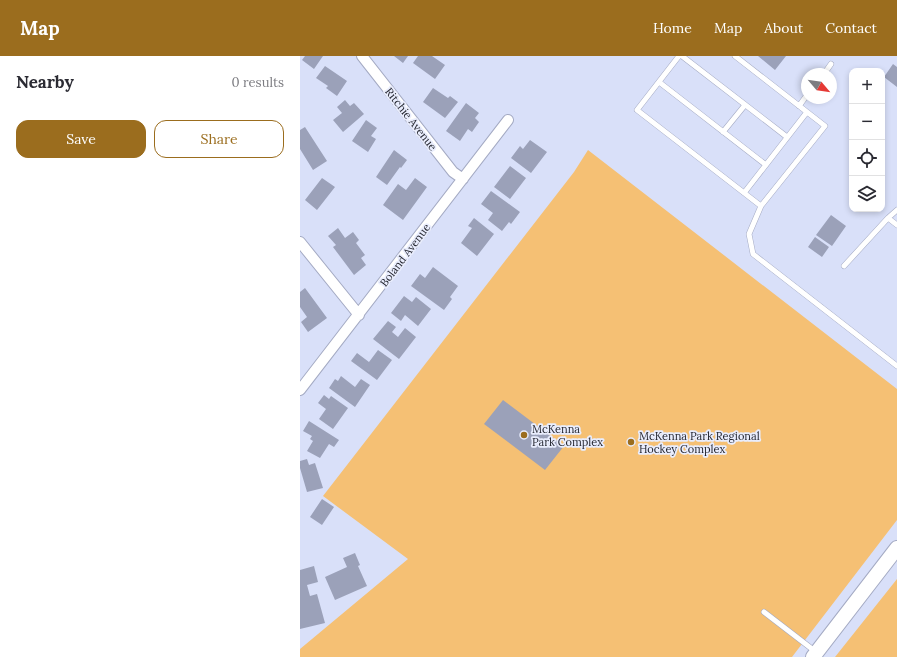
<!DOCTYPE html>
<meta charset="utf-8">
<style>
body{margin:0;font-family:Lora,serif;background:#f7f7f7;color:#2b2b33}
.controls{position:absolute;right:12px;top:12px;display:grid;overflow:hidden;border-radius:8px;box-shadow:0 2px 6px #0003}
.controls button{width:36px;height:36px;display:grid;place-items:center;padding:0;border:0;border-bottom:1px solid #e1e1e2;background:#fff;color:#2b2b33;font:20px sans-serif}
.compass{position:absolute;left:501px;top:12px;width:36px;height:36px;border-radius:50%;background:#fff;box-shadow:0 2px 6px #0003;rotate:119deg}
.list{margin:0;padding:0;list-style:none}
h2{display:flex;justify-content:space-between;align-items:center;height:52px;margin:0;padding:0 16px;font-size:17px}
h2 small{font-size:13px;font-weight:400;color:#7c7c81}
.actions{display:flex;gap:8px;padding:12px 16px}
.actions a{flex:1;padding:9px 0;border:1px solid #9b6d1e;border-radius:12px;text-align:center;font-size:14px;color:#9b6d1e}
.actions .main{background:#9b6d1e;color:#fff}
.icon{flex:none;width:22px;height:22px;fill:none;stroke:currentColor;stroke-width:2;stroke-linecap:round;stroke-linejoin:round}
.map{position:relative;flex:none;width:597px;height:601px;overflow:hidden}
header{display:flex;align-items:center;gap:24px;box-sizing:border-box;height:56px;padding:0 20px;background:#9b6d1e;color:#fff}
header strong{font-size:19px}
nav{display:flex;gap:22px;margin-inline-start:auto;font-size:14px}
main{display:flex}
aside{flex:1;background:#fff}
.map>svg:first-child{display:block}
</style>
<header>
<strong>Map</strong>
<nav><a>Home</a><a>Map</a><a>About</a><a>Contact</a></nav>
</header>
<main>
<aside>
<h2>Nearby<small>0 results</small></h2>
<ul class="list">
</ul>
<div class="actions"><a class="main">Save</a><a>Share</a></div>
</aside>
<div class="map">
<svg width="597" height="601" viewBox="0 0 597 601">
<rect width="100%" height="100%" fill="#d9e0f9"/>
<path fill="#f5c074" d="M288 94 597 333V464L492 601H0V593L108 503 23 440 274 116Z
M597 523V601H535Z"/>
<path fill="#9ba1b9" d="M5 0H23L14 13 2 4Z
M94 0H108L103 7Z
M118 0H132L145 9 135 23 113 7Z
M458 0H486L475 14Z
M593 8 597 11V31L584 21Z
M25 10 47 25 37 40 26 32 28 30 16 22Z
M133 32 148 42 150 40 158 46 145 62 123 46Z
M45 44 50 50 54 47 64 58 43 76 33 64 42 57 37 51Z
M166 47 179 57 175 62 179 66 172 76 168 73 160 85 146 75Z
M66 64 77 72 71 80 76 83 68 96 52 85Z
M5 71 27 105 13 114 0 93V74Z
M230 84 247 96 231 117 211 102 220 90 223 93Z
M94 94 107 104 101 112 100 111 87 129 76 121Z
M210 110 226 122 210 143 194 131Z
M22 122 35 131 17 154 5 144Z
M115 122 127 131 103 164 83 149 98 128 106 134Z
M191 135 220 156 211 168 209 166 202 175 188 164 193 157 181 148Z
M531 159 546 170 532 190 516 179Z
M174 162 194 178 177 200 161 187 172 172 168 170Z
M38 172 45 182 53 176 59 184 56 187 65 199 61 202 66 209 54 219 33 191 36 189 28 180Z
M515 181 529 191 522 201 508 191Z
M133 211 158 230 150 241 152 243 144 254 111 230 120 218 125 222Z
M5 232 27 262 8 276 1 266 7 261 0 251V236Z
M104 240 112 246 116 241 131 253 118 270 105 259 101 265 91 257Z
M88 265 96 271 92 276 98 281 105 272 116 281 99 303 73 283Z
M78 294 92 304 77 324 51 305 57 297 69 306Z
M41 320 55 331 61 323 70 329 55 351 29 332 35 323 38 325Z
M24 339 29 343 31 340 48 352 33 373 19 363 26 353 18 347Z
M203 344 264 390 245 414 184 368Z
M9 365 39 384 34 391 29 388 20 402 7 395 13 385 10 383 12 380 3 375Z
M7 403 9 409 15 407 23 432 7 436 0 412V405Z
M22 443 34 451 22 469 10 461Z
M55 497 60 509 58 510 67 530 35 544 25 521 47 511 43 502Z
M14 510 18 526 7 529 10 540 17 538 25 567 0 573V514Z"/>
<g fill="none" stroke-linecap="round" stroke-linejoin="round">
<defs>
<path id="lane" d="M379 0 337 54 461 150
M382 0 487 81
M435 0 525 70 461 150 449 178 453 198 597 310
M524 18 531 8
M359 26 466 109
M499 50 507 39
M423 76 445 49
M444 137 507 56
M588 162 597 169
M544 210 588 162 597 154
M464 556 516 596"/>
<path id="street" d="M62 0 153 116 163 123
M0 186 59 259
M0 334 208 64"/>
<path id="secondary" d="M513 601 597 492"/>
</defs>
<use href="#lane" stroke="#a4aac3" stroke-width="6"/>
<use href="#street" stroke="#a4aac3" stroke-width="12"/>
<use href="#secondary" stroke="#a4aac3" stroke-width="16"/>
<use href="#lane" stroke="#fff" stroke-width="5"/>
<use href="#street" stroke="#fff" stroke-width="10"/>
<use href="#secondary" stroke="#fff" stroke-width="14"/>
</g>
<g fill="#9b6d1e" stroke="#e9edfd" stroke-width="1.5">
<circle cx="224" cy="379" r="4"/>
<circle cx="331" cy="386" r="4"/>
</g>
<g text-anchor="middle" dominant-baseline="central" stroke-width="3.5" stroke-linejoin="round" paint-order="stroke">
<g font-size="11" fill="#1f212a" stroke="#e9edfd">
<text transform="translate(111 63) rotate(52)">Ritchie Avenue</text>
<text transform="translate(105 199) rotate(-53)">Boland Avenue</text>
</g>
<g font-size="11" fill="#1f212a" stroke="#e9edfd" text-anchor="start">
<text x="232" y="373">McKenna<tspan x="232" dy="13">Park Complex</tspan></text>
<text x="339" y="380">McKenna Park Regional<tspan x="339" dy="13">Hockey Complex</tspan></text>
</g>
</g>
</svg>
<div class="controls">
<button>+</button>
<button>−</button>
<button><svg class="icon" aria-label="locate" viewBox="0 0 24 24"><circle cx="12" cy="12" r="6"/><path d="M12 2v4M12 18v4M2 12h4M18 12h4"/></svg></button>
<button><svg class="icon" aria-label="layers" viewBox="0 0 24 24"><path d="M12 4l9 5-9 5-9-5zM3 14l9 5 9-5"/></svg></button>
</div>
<svg class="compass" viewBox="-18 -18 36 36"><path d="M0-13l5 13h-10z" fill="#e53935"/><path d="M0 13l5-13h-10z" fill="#7c7c81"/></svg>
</div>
</main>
